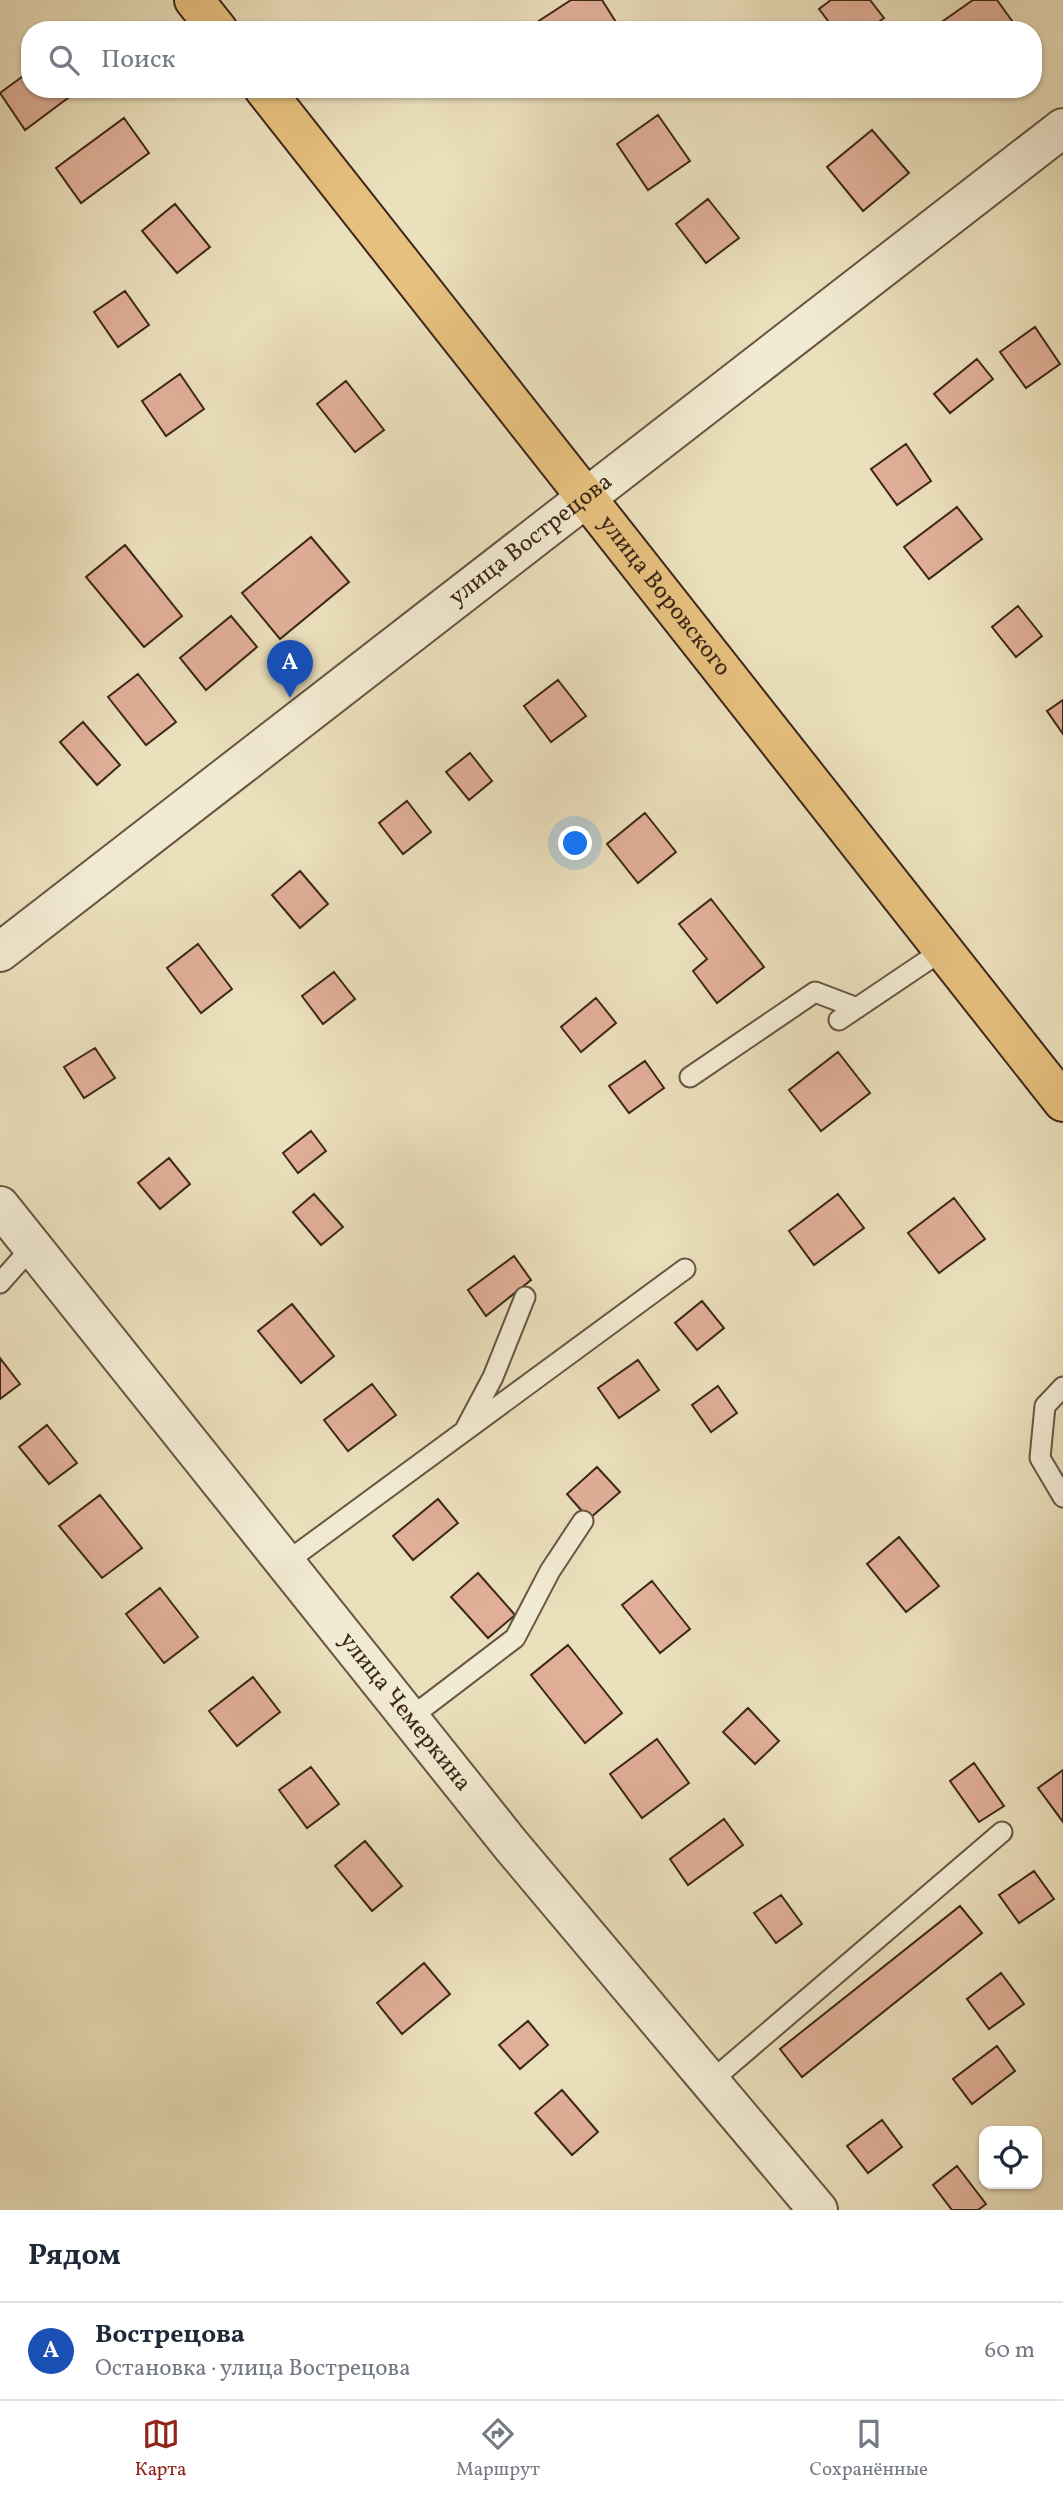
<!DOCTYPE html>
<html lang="ru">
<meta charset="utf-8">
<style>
body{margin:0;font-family:Vollkorn,serif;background:#f6f6f7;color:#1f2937}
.controls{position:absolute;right:21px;bottom:21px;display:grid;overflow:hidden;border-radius:14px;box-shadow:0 2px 5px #0004}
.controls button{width:63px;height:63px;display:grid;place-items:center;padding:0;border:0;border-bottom:2px solid #e0e1e3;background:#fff;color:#1f2937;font:35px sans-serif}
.you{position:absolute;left:576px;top:844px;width:24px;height:24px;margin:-18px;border:5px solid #fff;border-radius:50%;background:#1a73e8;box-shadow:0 0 0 10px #1a73e833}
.badge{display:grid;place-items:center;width:46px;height:46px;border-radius:50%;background:#8f2418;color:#fff;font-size:23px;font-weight:700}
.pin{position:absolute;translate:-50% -58px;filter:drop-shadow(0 2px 4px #0008)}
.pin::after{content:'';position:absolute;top:37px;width:24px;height:21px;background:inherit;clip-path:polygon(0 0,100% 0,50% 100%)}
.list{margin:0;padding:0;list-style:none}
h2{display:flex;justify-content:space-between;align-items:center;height:91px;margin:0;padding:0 28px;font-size:30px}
h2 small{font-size:23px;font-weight:400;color:#747a83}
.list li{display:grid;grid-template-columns:46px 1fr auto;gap:21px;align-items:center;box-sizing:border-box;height:98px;padding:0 28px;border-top:2px solid #e0e1e3}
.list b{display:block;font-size:26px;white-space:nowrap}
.list p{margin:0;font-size:23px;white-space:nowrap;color:#747a83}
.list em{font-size:23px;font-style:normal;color:#747a83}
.icon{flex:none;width:38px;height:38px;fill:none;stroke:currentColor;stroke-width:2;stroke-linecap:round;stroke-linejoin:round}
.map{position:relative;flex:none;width:1063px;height:2210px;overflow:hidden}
.search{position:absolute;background:#fff;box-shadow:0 2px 5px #0004;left:21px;right:21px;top:21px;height:77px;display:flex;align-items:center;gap:18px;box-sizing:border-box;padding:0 24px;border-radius:28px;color:#747a83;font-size:26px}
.sheet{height:189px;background:#fff}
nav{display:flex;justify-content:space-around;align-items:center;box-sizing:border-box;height:98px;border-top:2px solid #e0e1e3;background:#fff;font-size:19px;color:#747a83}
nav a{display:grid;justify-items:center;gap:4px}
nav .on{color:#8f2418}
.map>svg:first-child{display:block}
</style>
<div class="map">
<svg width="1063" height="2210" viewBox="0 0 1063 2210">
<rect width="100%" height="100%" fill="#ebe0bc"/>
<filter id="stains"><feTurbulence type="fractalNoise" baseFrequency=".00286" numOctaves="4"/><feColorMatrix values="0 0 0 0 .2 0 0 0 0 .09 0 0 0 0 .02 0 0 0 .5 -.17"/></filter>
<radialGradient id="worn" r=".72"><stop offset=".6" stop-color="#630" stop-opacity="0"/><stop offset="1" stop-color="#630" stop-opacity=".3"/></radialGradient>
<path fill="#e1af98" stroke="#3d2719" stroke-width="2" d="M571 0H602L621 30H525Z
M831 0H870L884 18 868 30H835L819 9Z
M973 0H997L1015 25 1009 30H939L936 26Z
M30 71V89H80L25 130 0 93Z
M658 115 690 161 648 190 617 144Z
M124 118 149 153 81 203 56 168Z
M872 130 909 173 863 211 827 167Z
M708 199 739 238 706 263 676 224Z
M175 204 210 247 177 273 142 231Z
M125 291 149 325 118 347 94 312Z
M1035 327 1060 364 1026 388 1000 352Z
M977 359 993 379 950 413 934 394Z
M180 374 204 409 166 436 142 401Z
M346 381 384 430 355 452 317 404Z
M906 444 931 481 897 505 871 469Z
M957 507 982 539 929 579 904 547Z
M311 537 349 582 280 639 242 593Z
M125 545 182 616 144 647 86 577Z
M1018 606 1042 636 1016 657 992 627Z
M231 616 257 647 206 690 180 658Z
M138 674 176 722 146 745 108 697Z
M558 680 586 716 551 742 524 706Z
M1063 700V734L1047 711Z
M83 722 120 765 97 785 60 742Z
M470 753 492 781 469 800 446 772Z
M407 801 431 832 403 854 379 823Z
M645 813 676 852 638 883 607 844Z
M300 871 328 904 300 928 272 895Z
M711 899 764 967 717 1003 693 971 707 959 679 924Z
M198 944 232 989 201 1013 167 968Z
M334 972 355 999 323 1024 302 996Z
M596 998 616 1023 581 1052 561 1027Z
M95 1048 115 1078 84 1098 64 1067Z
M838 1052 870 1093 821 1131 789 1090Z
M645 1061 664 1088 629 1113 609 1086Z
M311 1131 326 1151 298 1173 283 1153Z
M169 1158 190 1184 160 1209 138 1183Z
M314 1194 343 1227 321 1245 293 1212Z
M838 1194 864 1228 814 1265 789 1231Z
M954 1198 985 1239 939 1273 908 1233Z
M514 1256 531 1280 486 1316 468 1290Z
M702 1301 724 1328 697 1350 675 1323Z
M292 1304 334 1356 301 1383 258 1331Z
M0 1358 20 1384 0 1399Z
M638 1360 659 1390 619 1418 598 1388Z
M372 1384 396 1415 348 1451 324 1420Z
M718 1386 737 1413 711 1432 692 1405Z
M47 1425 77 1463 49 1484 19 1447Z
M597 1467 620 1492 589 1519 567 1494Z
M100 1495 142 1548 102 1578 59 1526Z
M438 1499 458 1523 413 1560 393 1536Z
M899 1537 939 1586 906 1612 867 1564Z
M478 1573 515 1615 488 1638 451 1597Z
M652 1581 690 1629 660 1653 622 1605Z
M160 1588 198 1637 164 1663 126 1614Z
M568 1645 622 1713 585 1743 531 1675Z
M253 1677 280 1712 237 1746 209 1711Z
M748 1708 779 1741 755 1764 723 1732Z
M657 1739 689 1783 642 1818 610 1774Z
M974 1763 1004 1806 979 1822 950 1781Z
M311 1767 339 1804 307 1828 279 1790Z
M1063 1770V1822L1038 1788Z
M724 1819 743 1845 688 1885 670 1859Z
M365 1841 402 1886 372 1911 335 1866Z
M1034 1871 1054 1899 1019 1923 999 1895Z
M781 1895 802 1924 776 1943 754 1913Z
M960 1906 982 1933 802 2077 780 2049Z
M424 1963 450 1994 402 2034 377 2003Z
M1001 1973 1024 2004 989 2029 967 1999Z
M528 2021 548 2045 520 2069 499 2045Z
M997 2046 1015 2071 972 2104 953 2079Z
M562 2090 598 2132 572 2155 535 2113Z
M882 2120 902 2147 868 2173 847 2146Z
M957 2166 986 2204 978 2210H952L933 2185Z"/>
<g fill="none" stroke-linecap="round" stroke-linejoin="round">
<defs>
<path id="service" d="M839 1020 943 950
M690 1077 815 992 857 1008
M0 1283 32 1247
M466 1428 493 1377 525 1297
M1063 1497 1040 1458 1045 1406 1063 1387
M285 1563 685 1269
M410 1718 515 1638 550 1571 583 1521
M710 2082 1002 1832"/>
<g id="minor">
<path id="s1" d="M0 1206 510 1844 818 2210"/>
</g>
<g id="tertiary">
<path id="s2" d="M0 952 1063 128"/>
</g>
<g id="primary">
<path d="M194 0 218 30"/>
<path id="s3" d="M264 89 1063 1102"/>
</g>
</defs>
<use href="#service" stroke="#685542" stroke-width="23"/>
<use href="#minor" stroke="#685542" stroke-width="42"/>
<use href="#tertiary" stroke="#685542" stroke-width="42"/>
<use href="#primary" stroke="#3d2719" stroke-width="42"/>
<use href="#service" stroke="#f2ebd3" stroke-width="19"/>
<use href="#minor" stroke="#f2ebd3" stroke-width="38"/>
<use href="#tertiary" stroke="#f2ebd3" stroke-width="38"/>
<use href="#primary" stroke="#e6c07e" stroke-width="38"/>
</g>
<g text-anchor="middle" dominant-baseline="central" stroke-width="6" stroke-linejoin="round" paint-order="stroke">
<g font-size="24" fill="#3d2719" stroke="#f2ebd3">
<text stroke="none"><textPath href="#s2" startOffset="672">улица Вострецова</textPath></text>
<text stroke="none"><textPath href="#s3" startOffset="646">улица Воровского</textPath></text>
<text stroke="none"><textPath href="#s1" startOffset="648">улица Чемеркина</textPath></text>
</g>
</g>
<rect width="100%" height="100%" filter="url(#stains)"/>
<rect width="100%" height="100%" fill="url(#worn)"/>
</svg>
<div class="controls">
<button><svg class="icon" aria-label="locate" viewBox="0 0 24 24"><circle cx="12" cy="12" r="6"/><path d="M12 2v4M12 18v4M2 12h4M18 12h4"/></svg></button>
</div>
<div class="you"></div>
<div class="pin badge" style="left:290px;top:698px;background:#1a4fb4">A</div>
<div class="search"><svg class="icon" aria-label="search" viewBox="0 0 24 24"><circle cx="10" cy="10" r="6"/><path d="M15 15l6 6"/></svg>Поиск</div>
</div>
<section class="sheet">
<h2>Рядом<small></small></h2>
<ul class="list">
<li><span class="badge" style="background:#1a4fb4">A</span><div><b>Вострецова</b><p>Остановка · улица Вострецова</p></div><em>60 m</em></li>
</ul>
</section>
<nav>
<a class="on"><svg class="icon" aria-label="map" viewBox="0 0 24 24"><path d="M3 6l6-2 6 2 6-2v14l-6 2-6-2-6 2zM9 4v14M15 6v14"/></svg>Карта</a>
<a><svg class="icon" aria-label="directions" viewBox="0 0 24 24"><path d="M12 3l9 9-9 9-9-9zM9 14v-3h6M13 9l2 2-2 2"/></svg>Маршрут</a>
<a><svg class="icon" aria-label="saved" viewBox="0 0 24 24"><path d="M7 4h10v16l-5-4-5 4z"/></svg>Сохранённые</a>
</nav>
